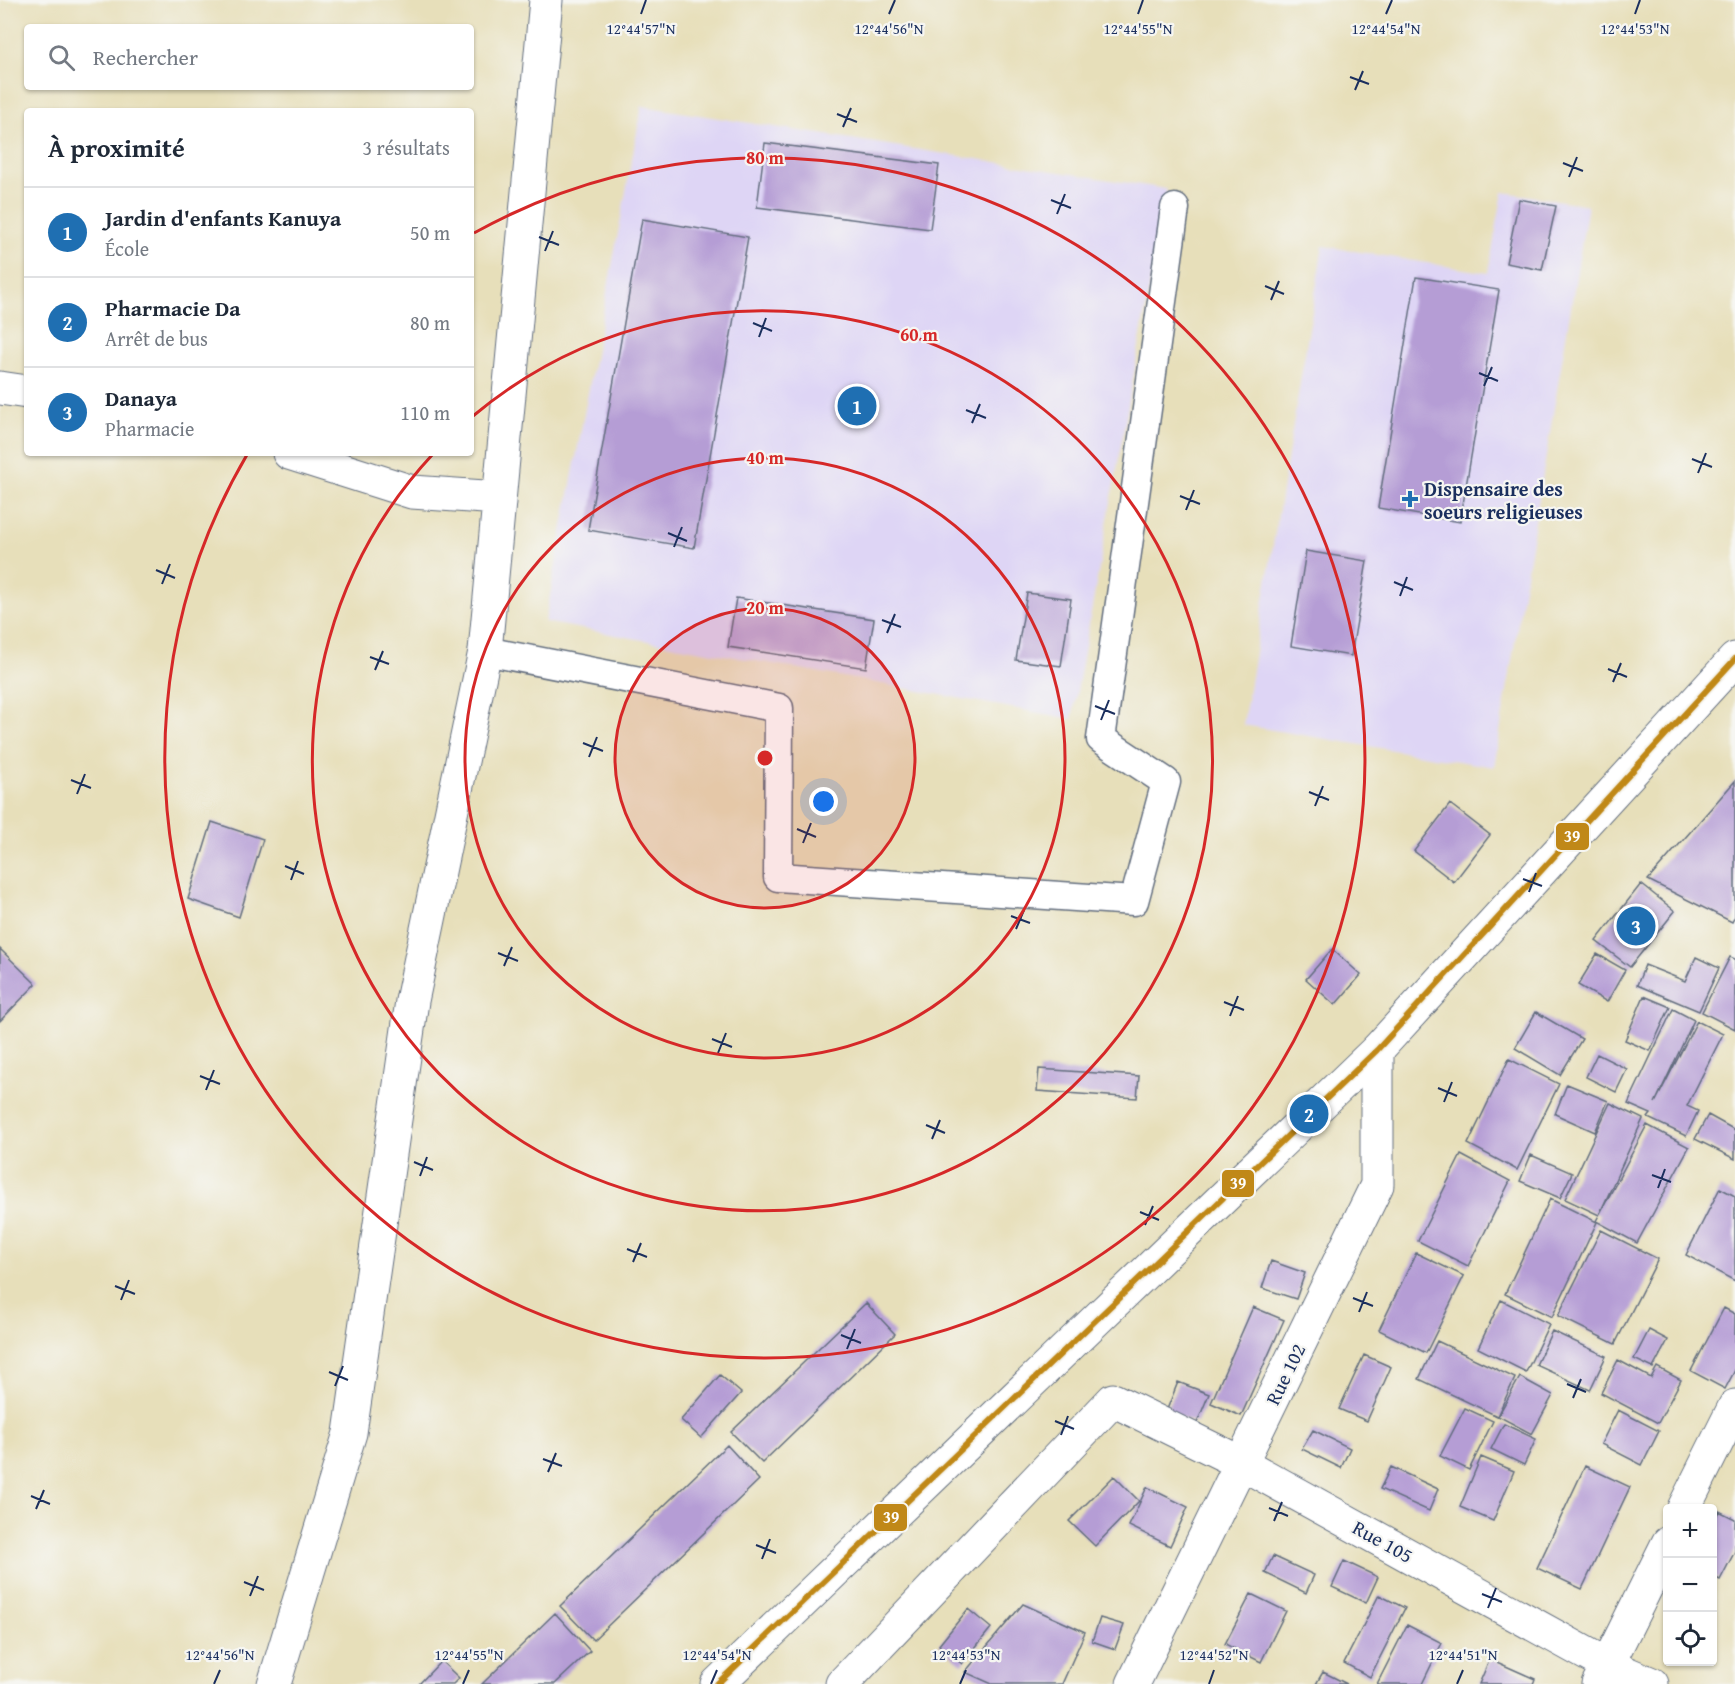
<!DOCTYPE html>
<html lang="fr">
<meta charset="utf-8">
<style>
body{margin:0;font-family:"Gentium Book Plus",serif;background:#f6f6f7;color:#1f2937}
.controls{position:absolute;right:18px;bottom:18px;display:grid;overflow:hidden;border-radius:6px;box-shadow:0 2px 4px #0004}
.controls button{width:54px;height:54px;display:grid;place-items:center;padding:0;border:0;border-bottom:2px solid #e0e1e3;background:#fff;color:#1f2937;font:30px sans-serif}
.you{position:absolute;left:824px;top:802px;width:21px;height:21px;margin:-15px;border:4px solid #fff;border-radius:50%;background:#1a73e8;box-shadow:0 0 0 9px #1a73e833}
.badge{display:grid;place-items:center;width:39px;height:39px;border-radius:50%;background:#1f6fb2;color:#fff;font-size:20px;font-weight:700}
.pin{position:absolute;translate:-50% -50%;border:3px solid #fff;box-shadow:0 2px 6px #0006}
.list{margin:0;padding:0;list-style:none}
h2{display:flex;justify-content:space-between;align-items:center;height:78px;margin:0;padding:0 24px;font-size:26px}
h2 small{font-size:20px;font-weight:400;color:#747a83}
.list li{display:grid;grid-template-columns:39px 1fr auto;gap:18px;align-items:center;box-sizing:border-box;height:90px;padding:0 24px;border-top:2px solid #e0e1e3}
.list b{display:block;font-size:22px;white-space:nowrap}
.list p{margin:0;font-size:20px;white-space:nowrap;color:#747a83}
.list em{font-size:20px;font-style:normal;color:#747a83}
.icon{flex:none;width:33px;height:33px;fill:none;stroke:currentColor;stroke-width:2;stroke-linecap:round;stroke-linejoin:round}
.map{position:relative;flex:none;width:1735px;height:1684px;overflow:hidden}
.search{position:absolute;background:#fff;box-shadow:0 2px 4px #0004;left:24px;top:24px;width:450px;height:66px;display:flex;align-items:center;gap:15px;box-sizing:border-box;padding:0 21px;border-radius:6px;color:#747a83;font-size:22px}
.panel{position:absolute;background:#fff;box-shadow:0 2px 4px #0004;left:24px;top:108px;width:450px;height:348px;border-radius:6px}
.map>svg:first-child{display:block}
</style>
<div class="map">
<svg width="1735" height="1684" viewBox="0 0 1735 1684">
<rect width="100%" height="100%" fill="#f6f6f2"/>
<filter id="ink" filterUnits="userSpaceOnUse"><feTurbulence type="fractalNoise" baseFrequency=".0167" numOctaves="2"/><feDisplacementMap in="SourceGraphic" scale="12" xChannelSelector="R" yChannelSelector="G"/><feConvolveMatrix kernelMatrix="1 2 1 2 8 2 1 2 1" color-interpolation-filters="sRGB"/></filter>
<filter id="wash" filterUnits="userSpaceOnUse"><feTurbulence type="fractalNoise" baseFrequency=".008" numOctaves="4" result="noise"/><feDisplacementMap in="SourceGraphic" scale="24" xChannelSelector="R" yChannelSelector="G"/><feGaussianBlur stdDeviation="1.35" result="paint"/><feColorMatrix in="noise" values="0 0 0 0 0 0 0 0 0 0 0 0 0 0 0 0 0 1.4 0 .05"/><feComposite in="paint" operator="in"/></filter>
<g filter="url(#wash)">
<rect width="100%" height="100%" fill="#e7dfba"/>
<path fill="#ded5f5" d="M642 106 1167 189 1072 719 545 622Z
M1503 192 1588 205 1494 767 1243 725 1323 246 1488 273Z"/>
<g id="blocks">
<path fill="#b59dd5" d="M765 143 939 165 930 229 757 207Z
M1519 199 1556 206 1542 270 1506 263Z
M642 219 748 237 694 548 588 530Z
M1416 277 1499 290 1460 522 1378 508Z
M1306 551 1367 561 1351 656 1291 646Z
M1027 593 1071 599 1061 666 1016 660Z
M736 598 874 619 866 668 728 647Z
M1735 781V916L1732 922 1648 880Z
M1450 804 1490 835 1454 882 1414 851Z
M212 822 263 839 239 917 188 899Z
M1641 884 1675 911 1630 967 1596 941Z
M0 949 36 984 0 1021Z
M1332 949 1361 975 1335 1005 1306 979Z
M1597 954 1625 970 1607 1002 1578 985Z
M1696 957 1719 968 1699 1011 1637 985 1645 965 1685 981Z
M1730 957 1735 959V1029L1702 1012Z
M1644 996 1670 1007 1650 1051 1625 1040Z
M1673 1009 1694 1020 1655 1103 1697 1021 1723 1034 1687 1106 1698 1111 1686 1136 1648 1118 1651 1114 1628 1104Z
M1536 1012 1582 1039 1560 1075 1515 1048Z
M1597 1054 1627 1069 1616 1092 1586 1077Z
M1509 1059 1559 1084 1517 1170 1468 1144Z
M1039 1069 1139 1076 1137 1098 1037 1091Z
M1567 1084 1608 1101 1595 1132 1555 1114Z
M1610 1103 1643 1119 1599 1215 1565 1199Z
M1708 1115 1735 1130V1159L1695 1139Z
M1647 1125 1689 1147 1637 1243 1596 1221Z
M1461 1155 1510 1181 1468 1266 1418 1241Z
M1531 1155 1572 1173 1560 1198 1520 1181Z
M1720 1188 1735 1196V1281L1686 1255Z
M1550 1199 1597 1222 1552 1317 1505 1294Z
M1601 1230 1658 1259 1615 1344 1558 1316Z
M1416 1253 1464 1276 1426 1353 1379 1330Z
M1271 1261 1305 1273 1296 1299 1262 1288Z
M1501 1300 1549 1324 1526 1372 1478 1348Z
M866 1303 895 1334 762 1463 731 1432Z
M1253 1307 1284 1320 1241 1416 1211 1403Z
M1724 1308 1735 1314V1370L1725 1389 1691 1371Z
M1649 1330 1668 1340 1653 1368 1634 1359Z
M1552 1331 1606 1356 1590 1390 1536 1365Z
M1437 1341 1515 1378 1497 1416 1419 1379Z
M1364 1355 1391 1367 1367 1421 1339 1409Z
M1618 1360 1651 1378 1657 1367 1681 1380 1658 1423 1601 1393Z
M720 1375 741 1393 701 1438 681 1420Z
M1520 1377 1553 1395 1532 1434 1498 1416Z
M1178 1382 1209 1394 1197 1423 1166 1412Z
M1465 1408 1493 1421 1469 1470 1440 1456Z
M1618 1410 1659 1431 1642 1465 1601 1444Z
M1504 1424 1536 1439 1524 1465 1491 1449Z
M1313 1430 1350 1448 1341 1468 1302 1449Z
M727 1445 759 1480 593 1640 560 1606Z
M1481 1457 1514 1471 1493 1521 1460 1507Z
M1585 1466 1630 1487 1582 1589 1537 1568Z
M1391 1467 1438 1489 1429 1511 1380 1489Z
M1114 1476 1139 1501 1095 1546 1069 1521Z
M1147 1487 1188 1507 1170 1546 1129 1526Z
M1719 1511 1735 1519V1551L1720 1580 1712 1576V1523Z
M1273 1556 1314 1575 1306 1593 1265 1573Z
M1344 1561 1378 1577 1366 1603 1332 1587Z
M1251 1594 1286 1611 1261 1662 1225 1644Z
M1379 1595 1405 1608 1370 1677 1344 1663Z
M1023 1604 1085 1632 1062 1684H992L965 1672Z
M968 1609 991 1628 962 1664 939 1645Z
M555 1613 590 1651 555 1684H482Z
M1100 1618 1124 1625 1115 1649 1092 1641Z
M1407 1625 1442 1643 1422 1684H1377Z
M1490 1659 1535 1679 1533 1684H1479Z
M441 1661 459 1678 453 1684H419Z
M1323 1672 1347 1684H1316Z"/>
</g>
</g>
<g filter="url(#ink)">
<use href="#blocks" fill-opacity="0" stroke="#626d7e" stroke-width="1.5"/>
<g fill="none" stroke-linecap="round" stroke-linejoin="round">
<defs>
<path id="service" d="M485 651 779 708 778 877 1134 901 1166 782 1101 739 1175 208"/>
<path id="minor" d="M0 388 27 392
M289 453 412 492 499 498
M1684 1508 1735 1406
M274 1684 350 1433 412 1001 485 651 546 0
M842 1684 1113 1400 1241 1463 1607 1665 1652 1684
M1133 1684 1377 1185V1050
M1598 1684 1668 1543"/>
<path id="trunk" d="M717 1684 1377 1050 1735 659"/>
</defs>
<use href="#service" stroke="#626d7e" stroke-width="31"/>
<use href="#minor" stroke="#626d7e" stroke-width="35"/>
<use href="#trunk" stroke="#626d7e" stroke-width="35"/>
<use href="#service" stroke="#fff" stroke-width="28"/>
<use href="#minor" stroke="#fff" stroke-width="33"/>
<use href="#trunk" stroke="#fff" stroke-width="33"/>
<defs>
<path id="bus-1" d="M717 1684 1377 1050 1735 659"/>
</defs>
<use href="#bus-1" stroke="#f6f6f2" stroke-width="10"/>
<use href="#bus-1" stroke="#c08818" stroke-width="6"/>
</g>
</g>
<path fill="none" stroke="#1b2f5e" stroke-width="2" d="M641 14 646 0M889 14 895 0M1138 14 1143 0M1386 14 1392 0M1635 14 1640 0M1350 77 1369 84M1355 90 1363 71M837 114 857 122M843 127 851 108M1563 163 1583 171M1569 177 1577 157M1051 200 1071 208M1057 214 1065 194M539 237 559 245M545 251 553 231M1265 286 1284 294M1271 300 1279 281M753 323 772 331M759 337 766 318M1479 373 1498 381M1484 386 1492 367M966 410 986 418M972 423 980 404M1692 459 1712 467M1698 473 1706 453M1180 496 1200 504M1186 510 1194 490M668 533 687 541M674 547 682 527M156 570 175 578M1394 582 1413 590M162 584 170 564M1400 596 1407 577M882 620 901 627M887 633 895 614M370 657 389 664M1608 669 1627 677M375 670 383 651M1613 682 1621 663M1095 706 1115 714M1101 720 1109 700M583 743 603 751M589 757 597 737M71 780 91 788M1309 792 1329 800M77 794 85 774M1315 806 1323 786M797 829 816 837M803 843 811 823M285 866 304 874M1523 879 1542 886M291 880 298 861M1529 892 1536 873M1011 916 1030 923M1016 929 1024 910M498 953 518 961M504 966 512 947M1224 1002 1244 1010M1230 1016 1238 996M712 1039 732 1047M718 1053 726 1033M200 1076 220 1084M1438 1088 1457 1096M206 1090 214 1070M1444 1102 1452 1082M926 1125 945 1133M932 1139 940 1120M414 1162 433 1170M1652 1175 1671 1182M420 1176 427 1157M1658 1188 1665 1169M1140 1212 1159 1220M1145 1225 1153 1206M627 1249 647 1257M633 1262 641 1243M115 1286 135 1294M1353 1298 1373 1306M121 1300 129 1280M1359 1312 1367 1292M841 1335 861 1343M847 1349 855 1329M329 1372 348 1380M1567 1384 1586 1392M335 1386 343 1366M1573 1398 1581 1379M1055 1421 1074 1429M1061 1435 1068 1416M543 1459 562 1466M548 1472 556 1453M31 1496 50 1504M1269 1508 1288 1516M36 1509 44 1490M1274 1521 1282 1502M756 1545 776 1553M762 1559 770 1539M244 1582 264 1590M1482 1594 1502 1602M250 1596 258 1576M1488 1608 1496 1588M214 1684 220 1670M463 1684 469 1670M711 1684 717 1670M960 1684 966 1670M1209 1684 1214 1670M1457 1684 1463 1670"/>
<circle cx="765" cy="758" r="150" fill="#d62828" fill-opacity=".12"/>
<g fill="none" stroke="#d62828" stroke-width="3">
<circle cx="765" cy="758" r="150"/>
<circle cx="765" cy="758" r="300"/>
<path d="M473 416A450 450 0 1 1 433 454"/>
<path d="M474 233A600 600 0 1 1 248 453"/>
</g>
<path fill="#1f6fb2" stroke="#f6f6f2" stroke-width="2" d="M1407 490h6v6h6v6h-6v6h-6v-6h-6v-6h6z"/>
<g text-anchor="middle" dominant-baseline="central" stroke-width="4.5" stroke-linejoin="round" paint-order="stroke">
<g font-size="20" font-weight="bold" fill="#1b2f5e" stroke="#f6f6f2" text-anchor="start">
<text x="1424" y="488">Dispensaire des<tspan x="1424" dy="23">soeurs religieuses</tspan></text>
</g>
<g font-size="20" fill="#1b2f5e" stroke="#f6f6f2">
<text transform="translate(1285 1374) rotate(-64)">Rue 102</text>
<text transform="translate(1383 1541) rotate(29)">Rue 105</text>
</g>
</g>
<g font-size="15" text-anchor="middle" fill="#1b2f5e" stroke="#f6f6f2" stroke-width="4.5" stroke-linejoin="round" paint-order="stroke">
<text x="641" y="34">12°44'57"N</text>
<text x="889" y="34">12°44'56"N</text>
<text x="1138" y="34">12°44'55"N</text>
<text x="1386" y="34">12°44'54"N</text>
<text x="1635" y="34">12°44'53"N</text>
<text x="220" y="1660">12°44'56"N</text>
<text x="469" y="1660">12°44'55"N</text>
<text x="717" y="1660">12°44'54"N</text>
<text x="966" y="1660">12°44'53"N</text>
<text x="1214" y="1660">12°44'52"N</text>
<text x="1463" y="1660">12°44'51"N</text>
</g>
<circle cx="765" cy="758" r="9" fill="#d62828" stroke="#f6f6f2" stroke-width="3"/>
<g font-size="18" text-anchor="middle" font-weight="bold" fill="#d62828" stroke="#f6f6f2" stroke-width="4.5" stroke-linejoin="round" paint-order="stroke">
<text x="765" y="164">80 m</text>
<text x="919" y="341">60 m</text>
<text x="765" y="464">40 m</text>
<text x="765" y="614">20 m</text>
</g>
<g stroke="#f6f6f2" stroke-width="2">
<rect x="1555" y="822" width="35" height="29" rx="6" fill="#c08818"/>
<rect x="1221" y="1169" width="34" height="29" rx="6" fill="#c08818"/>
<rect x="873" y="1503" width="35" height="29" rx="6" fill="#c08818"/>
</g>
<g font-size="16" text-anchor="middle" font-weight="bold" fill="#fff">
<text x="1572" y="842">39</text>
<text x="1238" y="1189">39</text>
<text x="891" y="1523">39</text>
</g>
</svg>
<div class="controls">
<button>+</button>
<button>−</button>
<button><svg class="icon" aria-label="locate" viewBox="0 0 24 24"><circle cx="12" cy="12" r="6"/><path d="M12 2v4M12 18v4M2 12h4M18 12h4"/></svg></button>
</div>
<div class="you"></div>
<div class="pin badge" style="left:857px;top:406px">1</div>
<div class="pin badge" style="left:1309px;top:1114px">2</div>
<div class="pin badge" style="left:1636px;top:926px">3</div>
<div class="search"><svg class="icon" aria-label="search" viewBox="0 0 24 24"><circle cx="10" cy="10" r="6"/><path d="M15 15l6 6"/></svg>Rechercher</div>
<section class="panel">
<h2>À proximité<small>3 résultats</small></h2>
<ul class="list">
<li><span class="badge">1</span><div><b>Jardin d'enfants Kanuya</b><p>École</p></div><em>50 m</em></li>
<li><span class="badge">2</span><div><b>Pharmacie Da</b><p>Arrêt de bus</p></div><em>80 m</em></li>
<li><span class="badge">3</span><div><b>Danaya</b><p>Pharmacie</p></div><em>110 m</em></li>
</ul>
</section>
</div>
